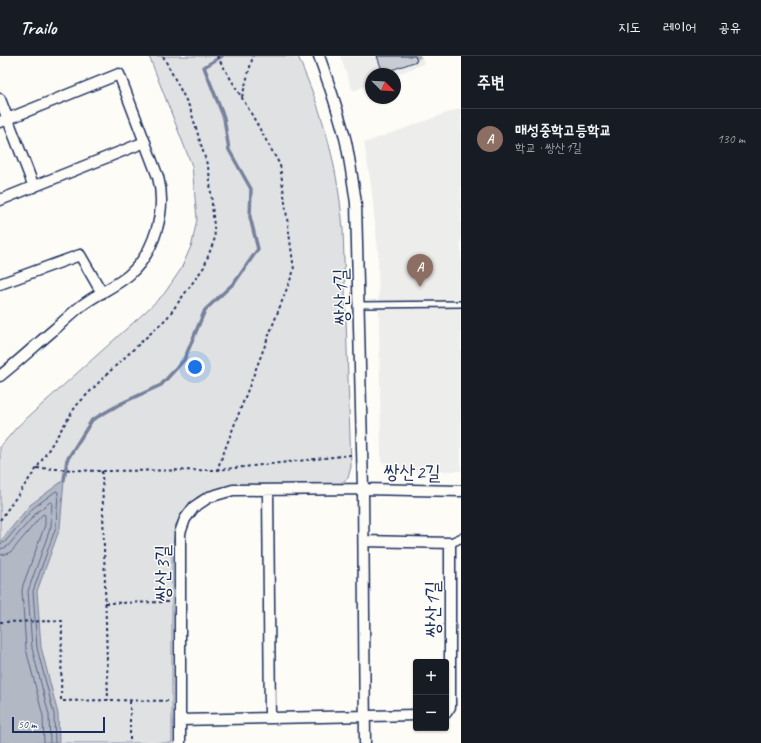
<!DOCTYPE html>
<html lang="ko">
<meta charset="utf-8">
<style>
body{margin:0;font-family:Caveat,"Poor Story",sans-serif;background:#242831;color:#f1f3f6}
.controls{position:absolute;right:12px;bottom:12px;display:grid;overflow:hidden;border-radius:4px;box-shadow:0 1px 3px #0004}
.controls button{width:36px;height:36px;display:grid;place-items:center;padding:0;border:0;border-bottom:1px solid #363941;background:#171b24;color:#f1f3f6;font:20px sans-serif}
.compass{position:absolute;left:365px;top:12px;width:36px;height:36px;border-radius:50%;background:#171b24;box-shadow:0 1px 3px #0004;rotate:114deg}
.scale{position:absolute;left:12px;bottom:10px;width:93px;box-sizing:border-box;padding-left:4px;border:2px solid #1b2f5e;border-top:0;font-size:11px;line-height:14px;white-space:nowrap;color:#1b2f5e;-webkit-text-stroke:3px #fdfcf7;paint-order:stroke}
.you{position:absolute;left:195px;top:311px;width:14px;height:14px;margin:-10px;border:3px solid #fff;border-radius:50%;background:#1a73e8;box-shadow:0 0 0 6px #1a73e833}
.badge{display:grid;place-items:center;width:26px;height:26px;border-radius:50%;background:#7c3aed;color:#fff;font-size:13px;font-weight:700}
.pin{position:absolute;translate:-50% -33px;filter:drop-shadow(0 1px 2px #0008)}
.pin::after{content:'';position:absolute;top:21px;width:14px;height:12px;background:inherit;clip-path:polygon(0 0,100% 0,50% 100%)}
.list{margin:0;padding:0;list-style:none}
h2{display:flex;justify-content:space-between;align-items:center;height:52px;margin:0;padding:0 16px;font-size:17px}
h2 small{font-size:13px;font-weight:400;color:#9ea1a6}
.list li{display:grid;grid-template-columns:26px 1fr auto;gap:12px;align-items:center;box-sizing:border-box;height:60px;padding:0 16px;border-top:1px solid #363941}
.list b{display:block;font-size:15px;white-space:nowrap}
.list p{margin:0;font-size:13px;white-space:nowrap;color:#9ea1a6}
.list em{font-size:13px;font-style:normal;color:#9ea1a6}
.map{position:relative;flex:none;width:461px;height:687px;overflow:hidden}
header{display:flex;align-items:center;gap:24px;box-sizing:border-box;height:56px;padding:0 20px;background:#171b24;border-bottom:1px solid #363941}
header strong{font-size:19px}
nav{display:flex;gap:22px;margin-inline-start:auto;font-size:14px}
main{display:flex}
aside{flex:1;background:#171b24}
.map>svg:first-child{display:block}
</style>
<header>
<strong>Trailo</strong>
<nav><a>지도</a><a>레이어</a><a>공유</a></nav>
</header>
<main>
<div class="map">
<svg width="461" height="687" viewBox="0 0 461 687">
<defs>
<filter id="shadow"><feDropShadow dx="3.5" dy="-3.5" stdDeviation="0" flood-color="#0004"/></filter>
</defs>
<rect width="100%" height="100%" fill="#fdfcf7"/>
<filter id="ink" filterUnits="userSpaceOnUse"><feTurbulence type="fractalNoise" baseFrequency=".025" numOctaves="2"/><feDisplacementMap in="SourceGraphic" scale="8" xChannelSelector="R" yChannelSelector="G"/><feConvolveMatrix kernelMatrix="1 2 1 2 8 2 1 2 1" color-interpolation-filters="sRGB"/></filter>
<g filter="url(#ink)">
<path fill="#edeeec" d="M340 0H422L424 8 395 19V18H371V28L353 35Z
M461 52V415L394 416 381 405 378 196 371 129 364 87Z"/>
<path fill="#e0e1e3" stroke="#7e88a0" d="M149 0H298C305 18 313 36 319 54 332 93 340 134 343 174L351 411 348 422 340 428 230 431 210 435 197 441 176 468 172 495V687H0V391L17 371 144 257 164 238 181 213 192 188 197 163 192 110Z"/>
<path fill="#b3b8c5" stroke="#76819c" d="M64 424 60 472 37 535 41 591 58 658 59 687H0V486L30 449Z"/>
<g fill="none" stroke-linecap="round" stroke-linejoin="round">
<path stroke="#586687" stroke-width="1" d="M0 488 5 486 33 452 56 435 58 436 56 471 33 535 37 592 54 658 55 687
M0 493 4 492 8 490 37 456 50 446H52L51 470 28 535 32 592 49 659 50 687
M0 499 6 498 12 495 41 460 43 458 45 459V469L23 529 22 535 26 593 43 660 44 687"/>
<path stroke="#76819c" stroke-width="3.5" d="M64 424 67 404 92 364 122 347 161 329 184 304 205 254 235 226 258 193 250 161 251 133 229 94 224 62 204 11 222 0"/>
</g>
<path fill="#c9ccd3" stroke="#1b2f5e" filter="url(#shadow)" d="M377 0H415L417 5 383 17Z"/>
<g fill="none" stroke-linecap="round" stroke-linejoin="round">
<defs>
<path id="service" d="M359 249 461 248"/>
<path id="pedestrian" d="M450 487 461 482"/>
<path id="minor" d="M319 0C329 28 339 56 346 86 350 106 353 126 356 147L363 433 365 687
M0 43 34 131
M0 66 119 18 158 121C167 154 155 196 129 219 115 231 96 238 81 250 72 257 64 265 56 272 37 288 19 305 0 320
M0 144 145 86
M0 228 80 199 102 237
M268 434 270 662
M364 485 450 487V651L446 657
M180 664 416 659
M180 687V477L185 463 194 451 209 441 233 434 363 433 461 435"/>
</defs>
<use href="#service" stroke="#1b2f5e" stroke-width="8"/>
<use href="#pedestrian" stroke="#1b2f5e" stroke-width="11"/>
<use href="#minor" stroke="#1b2f5e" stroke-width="13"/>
<path stroke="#1b2f5e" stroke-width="2" stroke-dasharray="3 3" stroke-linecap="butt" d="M217 0 248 52 280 109 294 214 217 414
M242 41 253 0
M37 412 97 415 217 414 351 399
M102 415 108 644
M0 464 37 412 76 350 108 317 167 262 204 211 215 182 209 115 190 52 163 0
M105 547 170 546
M0 566 62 565 61 645 108 644 170 645
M130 645V687"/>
<use href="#service" stroke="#fdfcf7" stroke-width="5"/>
<use href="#pedestrian" stroke="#fdfcf7" stroke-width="8"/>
<use href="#minor" stroke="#fdfcf7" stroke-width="10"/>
</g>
</g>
<g text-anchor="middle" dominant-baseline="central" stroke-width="3" stroke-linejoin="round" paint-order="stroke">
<g font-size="20" fill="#1b2f5e" stroke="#fdfcf7">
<text transform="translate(341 241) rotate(-91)">쌍산1길</text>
<text transform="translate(412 416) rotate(1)">쌍산2길</text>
<text transform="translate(162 517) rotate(-90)">쌍산3길</text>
<text transform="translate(432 553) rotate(-90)">쌍산1길</text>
</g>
</g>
</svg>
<div class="controls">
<button>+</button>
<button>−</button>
</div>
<svg class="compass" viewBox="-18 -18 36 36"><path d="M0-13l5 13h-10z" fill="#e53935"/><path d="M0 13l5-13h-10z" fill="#9ea1a6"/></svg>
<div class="scale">50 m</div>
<div class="you"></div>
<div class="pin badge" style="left:420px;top:231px;background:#8d6e63">A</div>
</div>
<aside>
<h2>주변<small></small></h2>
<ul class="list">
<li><span class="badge" style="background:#8d6e63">A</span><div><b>매성중학고등학교</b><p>학교 · 쌍산1길</p></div><em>130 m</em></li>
</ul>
</aside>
</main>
